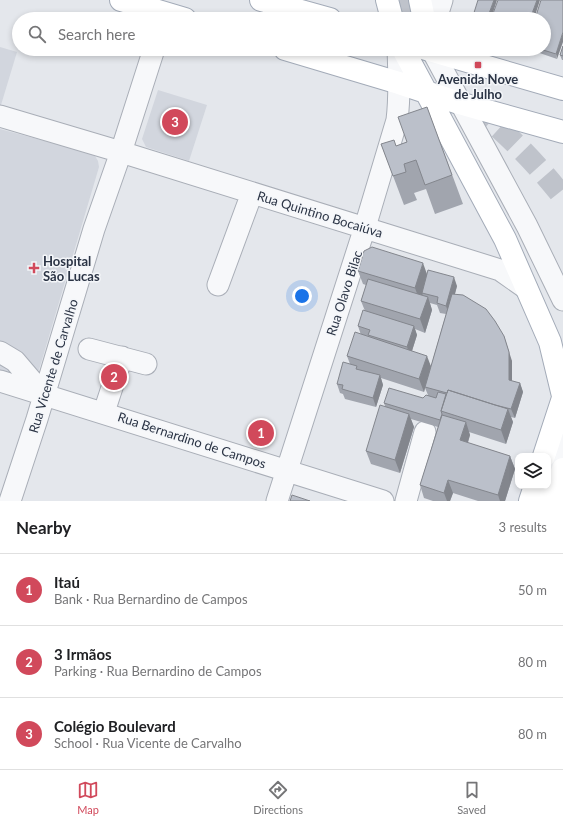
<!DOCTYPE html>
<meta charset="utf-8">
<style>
body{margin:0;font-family:Lato,sans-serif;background:#f2f2f2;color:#202124}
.controls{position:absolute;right:12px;bottom:12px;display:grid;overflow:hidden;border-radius:8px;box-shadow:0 2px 6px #0003}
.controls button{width:36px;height:36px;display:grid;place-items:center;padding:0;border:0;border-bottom:1px solid #e0e0e0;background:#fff;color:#202124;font:20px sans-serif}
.you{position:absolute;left:302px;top:296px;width:14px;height:14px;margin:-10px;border:3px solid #fff;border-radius:50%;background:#1a73e8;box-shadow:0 0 0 6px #1a73e833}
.badge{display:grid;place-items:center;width:26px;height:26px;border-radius:50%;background:#d1495b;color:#fff;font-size:13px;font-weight:700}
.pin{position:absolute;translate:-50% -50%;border:2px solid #fff;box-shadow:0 1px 4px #0006}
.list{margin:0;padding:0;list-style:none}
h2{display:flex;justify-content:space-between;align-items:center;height:52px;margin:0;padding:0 16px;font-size:17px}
h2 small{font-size:13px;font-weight:400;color:#757577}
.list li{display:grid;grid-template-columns:26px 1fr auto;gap:12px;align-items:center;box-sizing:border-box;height:72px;padding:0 16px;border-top:1px solid #e0e0e0}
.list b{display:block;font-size:15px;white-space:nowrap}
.list p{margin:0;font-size:13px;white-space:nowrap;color:#757577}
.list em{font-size:13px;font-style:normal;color:#757577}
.icon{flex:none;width:22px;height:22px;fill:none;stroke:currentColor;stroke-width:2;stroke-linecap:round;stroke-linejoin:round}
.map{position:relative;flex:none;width:563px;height:501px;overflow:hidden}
.search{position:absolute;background:#fff;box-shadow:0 2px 6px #0003;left:12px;right:12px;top:12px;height:44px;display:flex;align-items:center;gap:10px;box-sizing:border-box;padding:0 14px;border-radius:22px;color:#757577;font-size:15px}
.sheet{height:268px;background:#fff}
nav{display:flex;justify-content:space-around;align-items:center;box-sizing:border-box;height:56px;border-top:1px solid #e0e0e0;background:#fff;font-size:11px;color:#757577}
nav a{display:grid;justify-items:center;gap:2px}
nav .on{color:#d1495b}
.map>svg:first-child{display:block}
</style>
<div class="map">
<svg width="563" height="501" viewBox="0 0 563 501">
<rect width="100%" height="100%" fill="#e4e7ec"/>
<path fill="#d2d6de" d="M0 47 17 52 1 105H0Z
M158 90 207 105 189 161 146 147 142 139Z
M0 129 90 153 95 156 98 161 99 167 39 370 34 376 0 375Z"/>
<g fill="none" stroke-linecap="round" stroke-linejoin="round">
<path stroke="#bfc3cb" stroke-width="22" stroke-dasharray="22 11" stroke-linecap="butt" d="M400 0 406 19
M474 107C507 133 537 164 563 197"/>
<defs>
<path id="minor" d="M436 19 442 0
M433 52 527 226 563 300
M0 116 121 152 500 270 527 289
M218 285 252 193
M89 349 146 364
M0 352 15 361 44 395
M0 381 383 501
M104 412 122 357
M548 477 561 436
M10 501 37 419 94 229 121 152 154 49
M277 501 365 227 397 120C400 96 399 73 398 49
M406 501 425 432"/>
<path id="major" d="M121 0 185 19
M261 0 330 19
M387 0 392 19
M420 0 424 19
M285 49 399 83 459 103 563 132
M403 49 505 239 550 342 563 396
M426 49 563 89
M544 456 563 398
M530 501 535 486
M552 501 563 469"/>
</defs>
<use href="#minor" stroke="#a9aeb7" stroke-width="23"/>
<use href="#major" stroke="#a3abb8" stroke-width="24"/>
<use href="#minor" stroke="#f7f8fa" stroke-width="21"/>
<use href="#major" stroke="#fff" stroke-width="22"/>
</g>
<path fill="#a1a5ae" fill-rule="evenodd" d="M541 0 557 59 528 49H544Z
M563 46V60H562L560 55Z
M512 49H523L522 52Z
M427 107 463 204 435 214 426 189 414 193 417 200 404 205 381 144 396 146 407 142Z
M358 271 427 275 457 286 455 294 512 361V381L520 383 523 392 515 418 511 417 513 422 506 444 469 432 470 435 468 443 510 456 515 469 505 501H478L453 493 450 501H433L424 498 420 485 438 427 411 419 414 427 400 473 371 464 366 451 385 406 384 403 423 398 428 395 425 388 424 392 381 378 383 385 376 407 345 399 343 394 340 393 337 384 350 364 347 356 361 335 358 326 365 311 361 301 366 285 363 284ZM430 303 437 305 440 313 446 314 431 366 412 351 417 335 415 329 425 333 432 310Z"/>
<path fill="#83868d" d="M494 0H497L491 19H487Z
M537 0H540L534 19H530Z
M563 32V42L557 59 556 54Z
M423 263 428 277 420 302 415 288Z
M454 277 457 286 449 315 446 306Z
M428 297 432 310 425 333 420 319Z
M414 326 417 335 410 357 407 347Z
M504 336 512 361V389L509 380Z
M427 356 432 369 425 387V388L424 392 419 379Z
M380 375 383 385 376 407 373 398Z
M520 383 523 392 515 418 511 409Z
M508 409 513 422 506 444 501 430Z
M409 414 414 427 400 473 395 460Z
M466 422 470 435 464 454 460 440Z
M510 456 515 469 505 501H500L498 495Z
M448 480 453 493 450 501H447L444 493Z"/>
<path fill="#bbc0ca" stroke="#83868d" d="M478 0H494L487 19H472Z
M498 0H537L530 19H491Z
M541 0H563V32L556 54 540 49H544V19H535Z
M563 46V56L560 55Z
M427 107 452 175 425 185 416 160 404 164 406 172 393 176 381 144 394 140 396 146 407 142 398 117Z
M372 247 423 263 415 288 358 271 364 251Z
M428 270 454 277 446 306 437 303 438 297 422 293Z
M368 279 428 297 420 319 361 301Z
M452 294 463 295 486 309 495 321 504 336 509 352V380L520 383 511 409 495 405 448 390 447 393 425 387Z
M363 310 414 326 407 347 368 335 370 330 358 326Z
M355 332 427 356 419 379 347 356Z
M343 362 357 366 356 369 380 375 373 398 342 389 343 385 337 384Z
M389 388 423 398 426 395 436 398 438 392 446 394 441 411 442 414 440 420 384 403Z
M448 390 508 409 501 430 441 411Z
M380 405 409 414 395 460 366 451Z
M442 415 466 422 460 440 510 456 498 495 448 480 444 493 420 485Z
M292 495 310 501H290Z"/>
<g fill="#d1495b" stroke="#f4f6f9" stroke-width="1.5">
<rect x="474" y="61" width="8" height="8" rx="2"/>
<path d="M32 262h4v4h4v4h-4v4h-4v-4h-4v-4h4z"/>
</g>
<g text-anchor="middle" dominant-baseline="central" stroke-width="3" stroke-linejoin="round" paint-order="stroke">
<g font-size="13" font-weight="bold" fill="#2b3445" stroke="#f4f6f9">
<text x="478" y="79">Avenida Nove<tspan x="478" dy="15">de Julho</tspan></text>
<text x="43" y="261" text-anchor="start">Hospital<tspan x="43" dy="15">São Lucas</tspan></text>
</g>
<g font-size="13" fill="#2b3445" stroke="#f4f6f9">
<text transform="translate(320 214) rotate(17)">Rua Quintino Bocaiúva</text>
<text transform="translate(344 293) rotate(-72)">Rua Olavo Bilac</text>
<text transform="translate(53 366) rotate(-73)">Rua Vicente de Carvalho</text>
<text transform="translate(192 440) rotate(18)">Rua Bernardino de Campos</text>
</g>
</g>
</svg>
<div class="controls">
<button><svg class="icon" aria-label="layers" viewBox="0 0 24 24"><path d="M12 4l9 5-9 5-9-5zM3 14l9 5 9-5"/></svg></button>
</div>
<div class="you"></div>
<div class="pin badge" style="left:261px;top:433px">1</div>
<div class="pin badge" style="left:114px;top:377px">2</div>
<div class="pin badge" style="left:175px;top:122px">3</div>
<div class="search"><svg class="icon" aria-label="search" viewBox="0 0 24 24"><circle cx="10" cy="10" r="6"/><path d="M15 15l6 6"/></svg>Search here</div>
</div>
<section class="sheet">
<h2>Nearby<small>3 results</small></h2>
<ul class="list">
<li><span class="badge">1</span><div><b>Itaú</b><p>Bank · Rua Bernardino de Campos</p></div><em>50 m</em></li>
<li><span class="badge">2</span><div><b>3 Irmãos</b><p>Parking · Rua Bernardino de Campos</p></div><em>80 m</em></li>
<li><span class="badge">3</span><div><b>Colégio Boulevard</b><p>School · Rua Vicente de Carvalho</p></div><em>80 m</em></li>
</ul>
</section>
<nav>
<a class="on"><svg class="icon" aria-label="map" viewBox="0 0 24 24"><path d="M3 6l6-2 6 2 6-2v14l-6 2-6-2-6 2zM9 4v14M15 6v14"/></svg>Map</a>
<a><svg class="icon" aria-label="directions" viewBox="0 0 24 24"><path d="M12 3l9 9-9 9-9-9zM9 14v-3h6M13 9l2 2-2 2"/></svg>Directions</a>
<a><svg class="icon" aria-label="saved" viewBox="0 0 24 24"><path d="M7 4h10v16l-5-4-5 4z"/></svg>Saved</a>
</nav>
